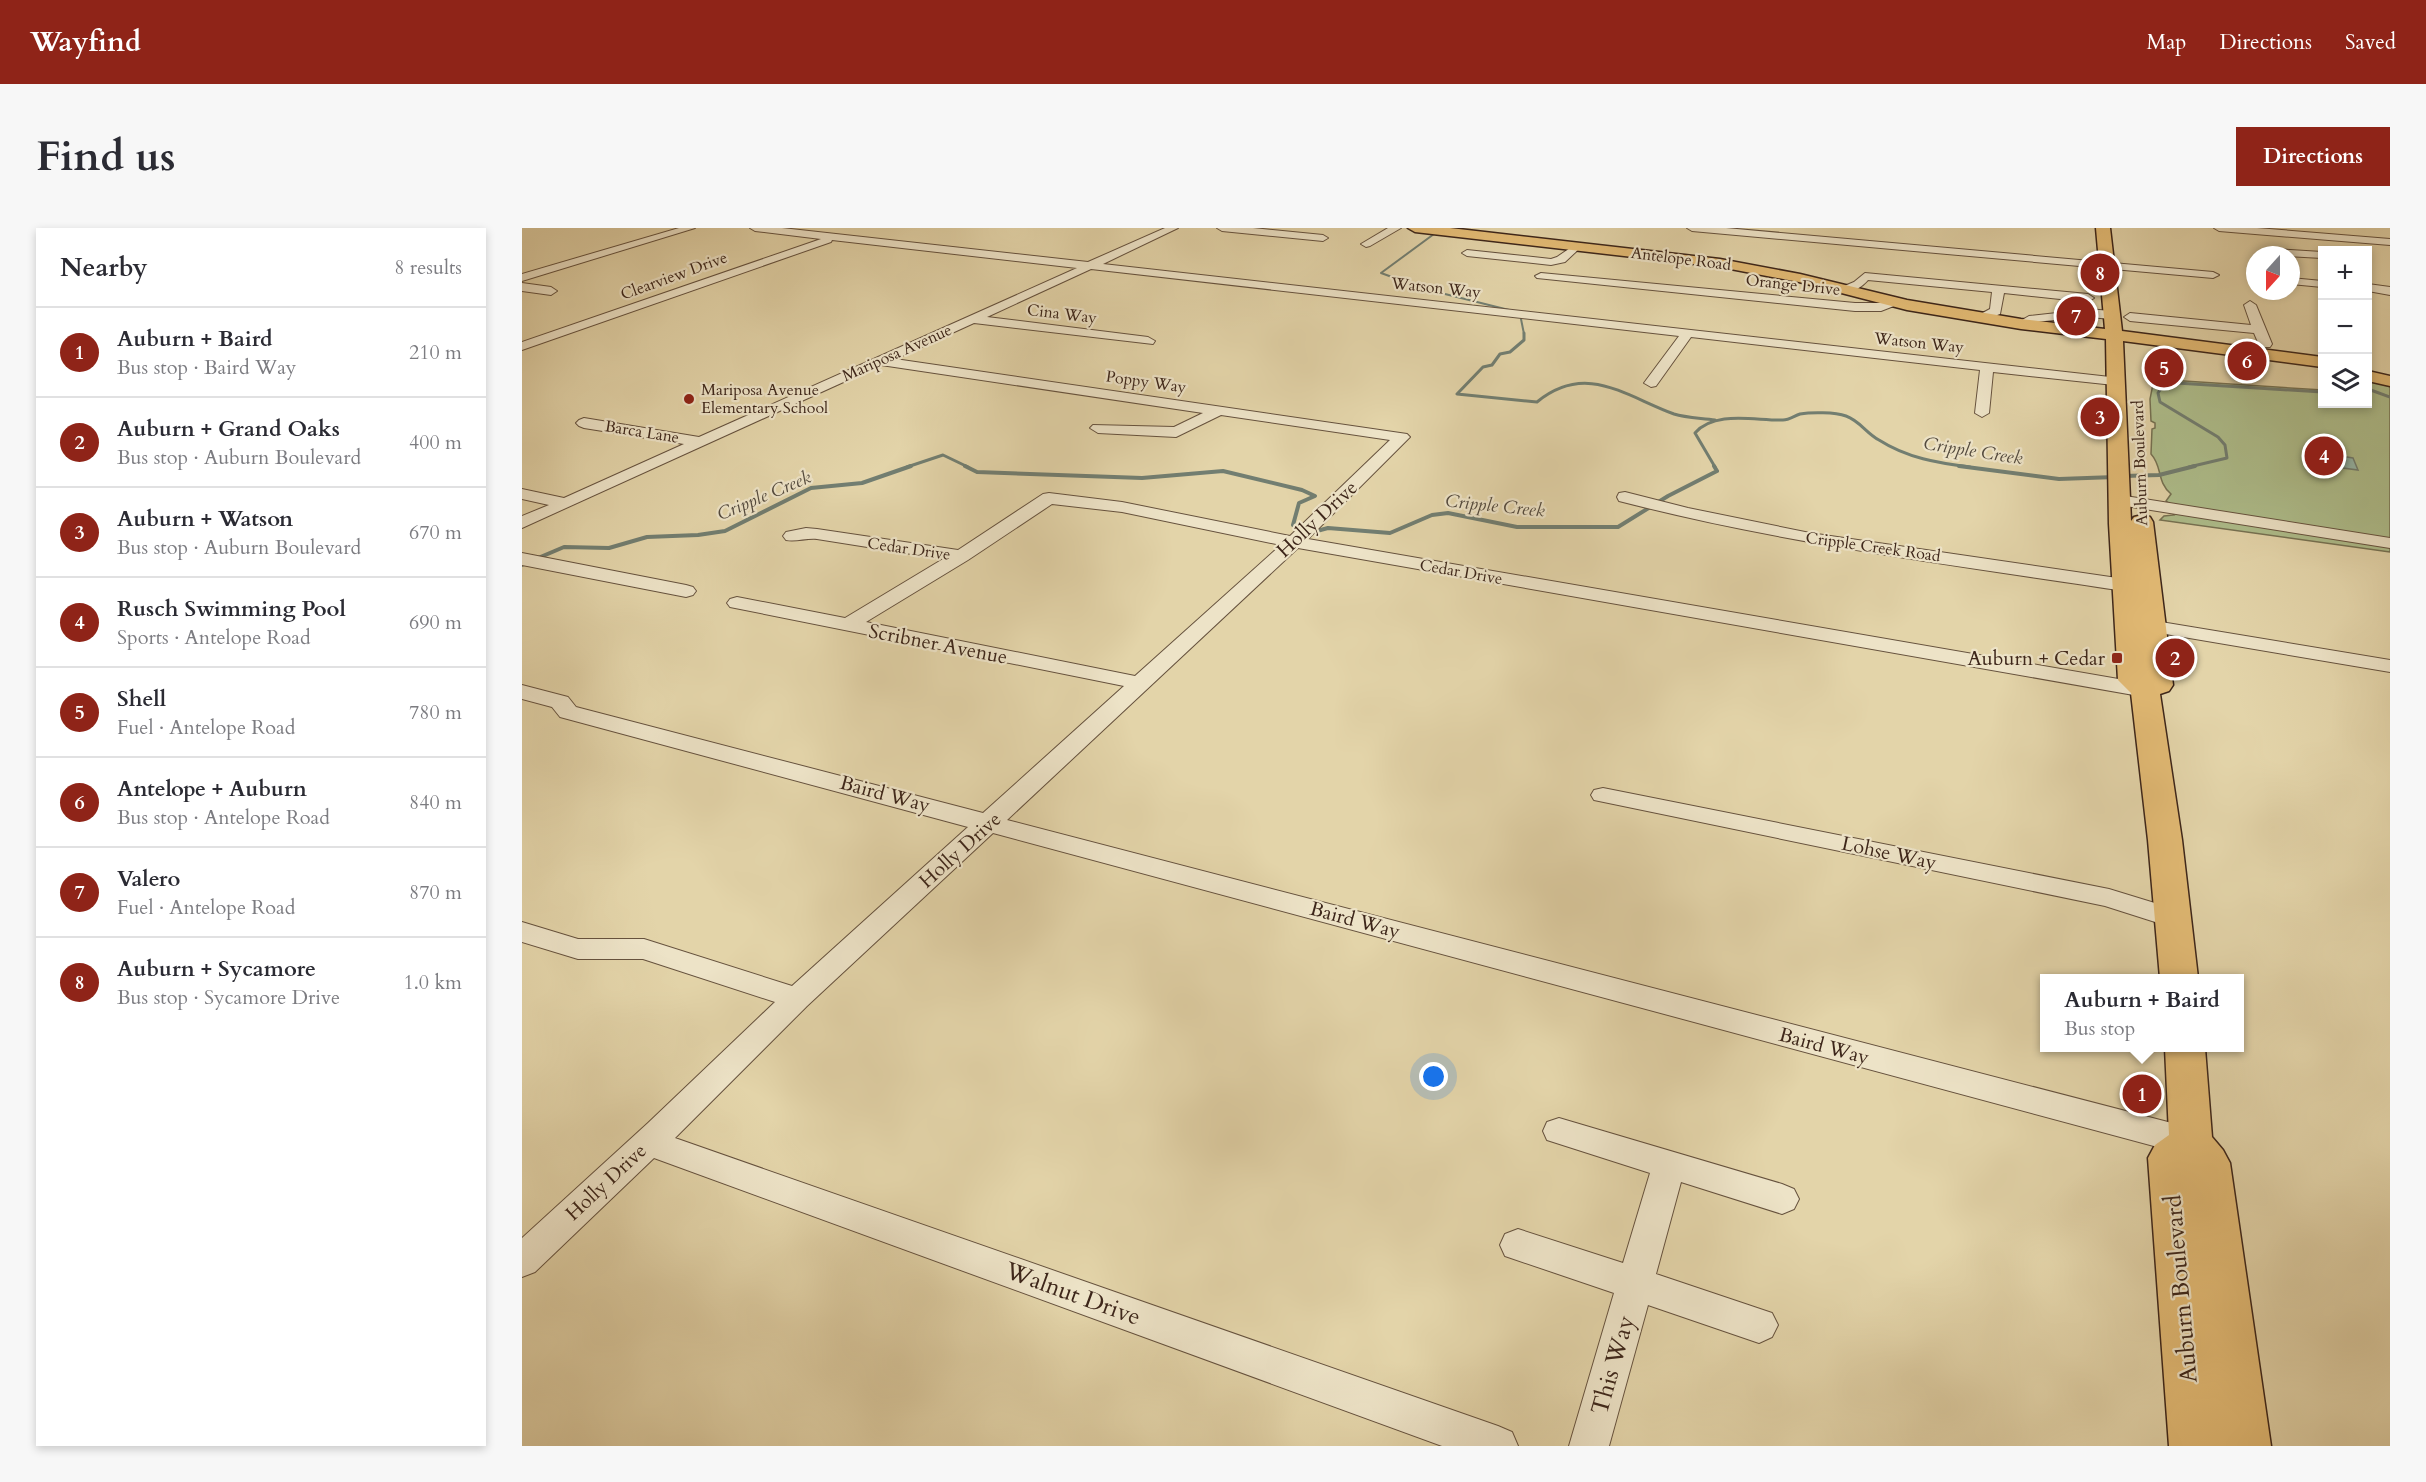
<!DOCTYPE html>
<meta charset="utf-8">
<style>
body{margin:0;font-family:Cardo,serif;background:#f7f7f7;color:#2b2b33}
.controls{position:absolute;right:18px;top:18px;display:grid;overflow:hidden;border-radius:0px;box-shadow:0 3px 9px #0003}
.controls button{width:54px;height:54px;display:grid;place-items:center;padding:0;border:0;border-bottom:2px solid #e1e1e2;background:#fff;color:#2b2b33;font:30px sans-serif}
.compass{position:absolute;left:1724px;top:18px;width:54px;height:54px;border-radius:50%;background:#fff;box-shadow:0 3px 9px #0003;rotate:201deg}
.you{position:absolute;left:912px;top:849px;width:21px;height:21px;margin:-15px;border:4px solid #fff;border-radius:50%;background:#1a73e8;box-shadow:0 0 0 9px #1a73e833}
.badge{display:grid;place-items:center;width:39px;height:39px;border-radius:50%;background:#8f2418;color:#fff;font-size:20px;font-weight:700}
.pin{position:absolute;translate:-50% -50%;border:3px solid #fff;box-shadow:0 2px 6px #0006}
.popup{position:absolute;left:1518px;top:746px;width:204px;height:78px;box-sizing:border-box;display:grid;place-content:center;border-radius:0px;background:#fff;filter:drop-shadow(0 2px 4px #0005);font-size:20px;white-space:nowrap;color:#7c7c81}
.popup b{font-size:22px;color:#2b2b33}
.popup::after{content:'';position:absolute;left:50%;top:100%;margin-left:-12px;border:12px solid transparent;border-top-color:#fff}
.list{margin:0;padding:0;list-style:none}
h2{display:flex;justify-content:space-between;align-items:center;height:78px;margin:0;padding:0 24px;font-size:26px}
h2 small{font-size:20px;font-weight:400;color:#7c7c81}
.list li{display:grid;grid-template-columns:39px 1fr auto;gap:18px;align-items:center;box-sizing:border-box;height:90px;padding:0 24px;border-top:2px solid #e1e1e2}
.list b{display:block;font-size:22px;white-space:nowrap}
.list p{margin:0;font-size:20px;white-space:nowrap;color:#7c7c81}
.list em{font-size:20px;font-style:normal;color:#7c7c81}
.icon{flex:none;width:33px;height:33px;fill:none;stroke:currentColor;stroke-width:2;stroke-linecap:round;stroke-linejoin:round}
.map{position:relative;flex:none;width:1868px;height:1218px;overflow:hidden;border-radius:0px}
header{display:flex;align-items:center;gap:36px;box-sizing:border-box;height:84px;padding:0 30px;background:#8f2418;color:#fff}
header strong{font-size:28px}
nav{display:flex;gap:33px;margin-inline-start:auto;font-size:21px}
.intro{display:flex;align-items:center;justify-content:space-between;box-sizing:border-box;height:144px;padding:0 36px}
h1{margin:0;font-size:42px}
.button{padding:15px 27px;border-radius:0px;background:#8f2418;color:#fff;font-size:21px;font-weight:700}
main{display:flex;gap:36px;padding:0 36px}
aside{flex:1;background:#fff;border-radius:0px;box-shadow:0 3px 9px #0003}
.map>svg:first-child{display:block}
</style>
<header>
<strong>Wayfind</strong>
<nav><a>Map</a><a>Directions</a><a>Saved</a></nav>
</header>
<div class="intro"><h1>Find us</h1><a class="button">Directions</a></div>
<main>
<aside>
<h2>Nearby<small>8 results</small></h2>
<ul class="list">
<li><span class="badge">1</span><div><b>Auburn + Baird</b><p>Bus stop · Baird Way</p></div><em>210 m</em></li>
<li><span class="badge">2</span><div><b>Auburn + Grand Oaks</b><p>Bus stop · Auburn Boulevard</p></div><em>400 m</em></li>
<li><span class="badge">3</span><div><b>Auburn + Watson</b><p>Bus stop · Auburn Boulevard</p></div><em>670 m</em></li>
<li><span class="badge">4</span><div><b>Rusch Swimming Pool</b><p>Sports · Antelope Road</p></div><em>690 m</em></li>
<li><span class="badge">5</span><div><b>Shell</b><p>Fuel · Antelope Road</p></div><em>780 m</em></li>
<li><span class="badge">6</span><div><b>Antelope + Auburn</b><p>Bus stop · Antelope Road</p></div><em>840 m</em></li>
<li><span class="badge">7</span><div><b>Valero</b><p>Fuel · Antelope Road</p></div><em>870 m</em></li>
<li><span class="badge">8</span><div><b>Auburn + Sycamore</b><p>Bus stop · Sycamore Drive</p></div><em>1.0 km</em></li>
</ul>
</aside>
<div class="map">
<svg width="1868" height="1218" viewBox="0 0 1868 1218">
<rect width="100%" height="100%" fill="#e3d4a9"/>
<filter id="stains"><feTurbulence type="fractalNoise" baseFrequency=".00333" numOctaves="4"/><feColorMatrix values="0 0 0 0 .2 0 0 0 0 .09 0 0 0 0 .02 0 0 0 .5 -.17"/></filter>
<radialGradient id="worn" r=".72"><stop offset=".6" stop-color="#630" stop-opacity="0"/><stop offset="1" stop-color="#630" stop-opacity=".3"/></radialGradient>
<path fill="#aebe8c" stroke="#767253" stroke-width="1.5" d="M1846 150 1868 154V324L1638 292 1642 288 1652 287 1644 276 1647 275 1644 273 1649 266C1634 253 1641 239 1629 226L1630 201 1633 200V195L1629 193 1628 171 1632 151 1800 162V176H1846Z"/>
<path fill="#95b8ab" stroke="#727e71" stroke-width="1.5" d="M1784 217 1819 225 1806 226 1831 230 1836 242 1791 236Z"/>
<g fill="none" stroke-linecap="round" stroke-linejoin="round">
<path stroke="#727e71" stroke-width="2" d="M912 6 859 45 903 61 987 82
M999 91 1002 106"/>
<path stroke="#727e71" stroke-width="3" d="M1002 105V112L988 124 978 126 970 137 961 139 935 166 1015 174C1064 134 1103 168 1152 186 1164 190 1180 190 1193 192
M1846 161 1868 169
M385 239 421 227 446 239
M1193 239 1173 205C1193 182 1234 193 1261 192 1267 192 1272 188 1278 186 1289 184 1313 184 1324 188 1338 193 1344 205 1357 212 1385 230 1416 235 1448 239
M1667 239 1705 230 1703 217 1696 209 1638 174 1636 165 1640 159 1655 155 1800 164"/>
<path stroke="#727e71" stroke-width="4" d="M443 238 455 244 620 250 701 243 780 262 793 268 777 275 771 297 791 304 806 300 868 305 910 287 926 285 995 299H1096L1146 268 1195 243 1192 238
M1437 238 1537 251 1593 249
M1602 248 1637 247 1673 238
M0 337 42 319 87 320 125 309 176 307 203 303 289 260 340 255 389 238"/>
<defs>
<path id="minor" d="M157 0H173L0 53V46Z
M228 0H260L566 34 643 0H656L581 36 1597 150 1599 153 1592 157 1471 144 1467 185 1460 189 1453 185 1458 142 1169 109 1134 158 1129 159 1122 155 1157 108 569 41 465 89 626 109 633 113 631 116 452 95 373 131 885 206 888 209 786 311 1631 457 1634 462 1631 467 1623 469 776 320 485 592 1669 900 1681 904 1686 914 1681 924 1669 928 471 605 285 778 153 910 976 1198 990 1204 996 1218H920L132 930 13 1044 0 1049V1010L126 895 253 774 121 731H56L0 714V694L56 711H122L270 758 446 599 38 489 30 479 0 471V457L46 469 54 479 461 585 602 458 208 379 205 375 208 371 215 369 323 390 421 331 295 311C284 310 274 314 264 312L261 308 264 304 284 300 295 301 436 322 521 266 527 265 600 274 768 308 868 212 699 187 654 209 576 205 568 200 571 197 652 199 681 185 359 137 0 300V288L27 277 0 271V261L42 270 162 216 62 200 57 198 54 195 57 192 62 190 177 209 555 40 310 12 309 14 0 122V114L299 11 233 3ZM530 276 600 284 759 317 613 448 344 394 446 332Z
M695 0H731L801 7 806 10 801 13 700 3Z
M866 0H879L848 18 844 19 839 16Z
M1165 0H1204L1691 44 1697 47 1691 50 1170 3Z
M1692 0H1735L1868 11V17L1697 3Z
M1054 16 1059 19 1043 34 1029 37 945 28 940 25 945 22 1029 31 1035 29Z
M1752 21 1800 24V30L1745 27V23Z
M1019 45 1333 75H1358L1376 70 1382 74 1359 83H1333L1015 50 1013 48Z
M1343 45 1566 66 1572 70 1566 74 1482 65 1478 86 1459 93 1453 89 1468 81 1470 64 1346 52C1340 59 1330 66 1320 63V59L1332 54Z
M1769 50 1800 53V59L1769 56Z
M0 55 29 59 35 63 29 67 0 63Z
M1846 56 1868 59V67L1846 63Z
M1728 73 1734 77 1750 116 1748 119H1738L1732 105 1608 93 1602 89 1608 85 1729 97 1722 77Z
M1542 79 1589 83 1595 87 1589 91 1546 87 1543 91 1513 94 1499 100 1493 96 1507 88 1535 85Z
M1103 264 1166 280 1288 305 1602 351 1609 353 1612 357 1609 361 1602 363C1432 337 1263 316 1097 273L1095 269 1097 265Z
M1597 267 1868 310V320L1591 276 1588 272 1591 268Z
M0 325 164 357 171 359 174 363 171 367 164 369 0 337Z
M1633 393 1868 432V444L1626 403 1623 399 1626 395Z
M1081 560 1587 661 1662 684 1666 691 1662 698 1652 700 1583 678 1072 572 1069 567 1072 562Z
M1037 890 1260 956 1272 961 1277 971 1272 981 1260 986 1159 954 1134 1046 1250 1085 1256 1097 1250 1109 1237 1115 1126 1077 1087 1218H1047L1092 1065 983 1028 978 1017 983 1006 996 1001 1101 1035 1128 945 1025 912 1021 903 1025 894Z"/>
<path id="major" d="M886 0H928L1198 31 1278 46 1385 72 1499 91 1583 101 1574 0H1588L1600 103 1800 129V139L1601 113 1609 293 1612 289 1620 287 1628 289 1631 294 1651 457 1647 463 1638 466 1660 612 1676 750H1638L1626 612 1609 465 1596 452 1587 296 1584 111 1499 101 1385 82 1277 54 1198 39 893 4Z
M1846 143 1868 148V158L1846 153Z
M1643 820H1683L1690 909 1701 922 1708 935 1749 1218H1647L1626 930 1633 917 1647 907Z"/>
</defs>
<use href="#minor" stroke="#66523e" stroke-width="2"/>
<use href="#major" stroke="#3d261a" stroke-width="3"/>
<use href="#minor" fill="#ede3c7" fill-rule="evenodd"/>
<use href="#major" fill="#e2ba74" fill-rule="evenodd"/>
</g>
<g fill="#8f2418" stroke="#ede3c7" stroke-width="2">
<circle cx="167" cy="171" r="6"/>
<rect x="1589" y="424" width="12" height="12" rx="3"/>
</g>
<g text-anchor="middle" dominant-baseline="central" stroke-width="4.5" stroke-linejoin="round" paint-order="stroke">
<g font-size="16" fill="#3d261a" stroke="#ede3c7">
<text transform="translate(1159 31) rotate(7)">Antelope Road</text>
<text transform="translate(152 48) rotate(-20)">Clearview Drive</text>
<text transform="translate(1271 57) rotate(6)">Orange Drive</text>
<text transform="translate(914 60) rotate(6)">Watson Way</text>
<text transform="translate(540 86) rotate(7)">Cina Way</text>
<text transform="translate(1397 115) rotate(6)">Watson Way</text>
<text transform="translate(375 125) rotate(-24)">Mariposa Avenue</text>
<text transform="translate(624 154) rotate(8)">Poppy Way</text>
<text transform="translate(120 204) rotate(9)">Barca Lane</text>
<text transform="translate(1618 235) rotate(-92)">Auburn Boulevard</text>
<text transform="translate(1351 319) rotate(8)">Cripple Creek Road</text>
<text transform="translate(387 321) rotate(8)">Cedar Drive</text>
<text transform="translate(939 344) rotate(10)">Cedar Drive</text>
</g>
<g font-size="16" fill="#3d261a" stroke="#ede3c7" text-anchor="start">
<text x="179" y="162">Mariposa Avenue<tspan x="179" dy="18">Elementary School</tspan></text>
</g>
<g font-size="18" font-style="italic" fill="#534a3e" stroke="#ede3c7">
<text transform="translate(1451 223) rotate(9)">Cripple Creek</text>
<text transform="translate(242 268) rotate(-23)">Cripple Creek</text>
<text transform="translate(973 278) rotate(6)">Cripple Creek</text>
</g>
<g font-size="20" fill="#3d261a" stroke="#ede3c7">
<text transform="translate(795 291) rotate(-43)">Holly Drive</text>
<text transform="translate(416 416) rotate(11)">Scribner Avenue</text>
<text transform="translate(363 566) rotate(15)">Baird Way</text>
<text transform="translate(438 622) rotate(-42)">Holly Drive</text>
<text transform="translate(1367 625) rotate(12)">Lohse Way</text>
<text transform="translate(833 692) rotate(15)">Baird Way</text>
<text transform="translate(1302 818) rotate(15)">Baird Way</text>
<text transform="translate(84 954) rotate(-43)">Holly Drive</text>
</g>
<g font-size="20" fill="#3d261a" stroke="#ede3c7" text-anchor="end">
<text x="1583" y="430">Auburn + Cedar</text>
</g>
<g font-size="24" fill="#3d261a" stroke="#ede3c7">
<text transform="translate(1659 1061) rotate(-95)">Auburn Boulevard</text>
<text transform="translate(551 1066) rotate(20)">Walnut Drive</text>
<text transform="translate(1091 1137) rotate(-74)">This Way</text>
</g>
</g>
<rect width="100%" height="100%" filter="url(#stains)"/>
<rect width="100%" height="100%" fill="url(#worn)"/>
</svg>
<div class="controls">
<button>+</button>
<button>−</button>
<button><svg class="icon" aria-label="layers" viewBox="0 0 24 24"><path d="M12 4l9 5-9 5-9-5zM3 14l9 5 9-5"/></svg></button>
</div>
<svg class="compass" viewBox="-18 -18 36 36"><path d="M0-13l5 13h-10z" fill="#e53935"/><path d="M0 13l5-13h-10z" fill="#7c7c81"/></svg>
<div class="you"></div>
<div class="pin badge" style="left:1620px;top:866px">1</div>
<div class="popup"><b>Auburn + Baird</b>Bus stop</div>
<div class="pin badge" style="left:1653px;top:430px">2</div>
<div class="pin badge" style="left:1578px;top:189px">3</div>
<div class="pin badge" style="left:1802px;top:228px">4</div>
<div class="pin badge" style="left:1642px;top:140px">5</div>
<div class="pin badge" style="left:1725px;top:133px">6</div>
<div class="pin badge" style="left:1554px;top:88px">7</div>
<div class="pin badge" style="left:1578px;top:45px">8</div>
</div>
</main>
